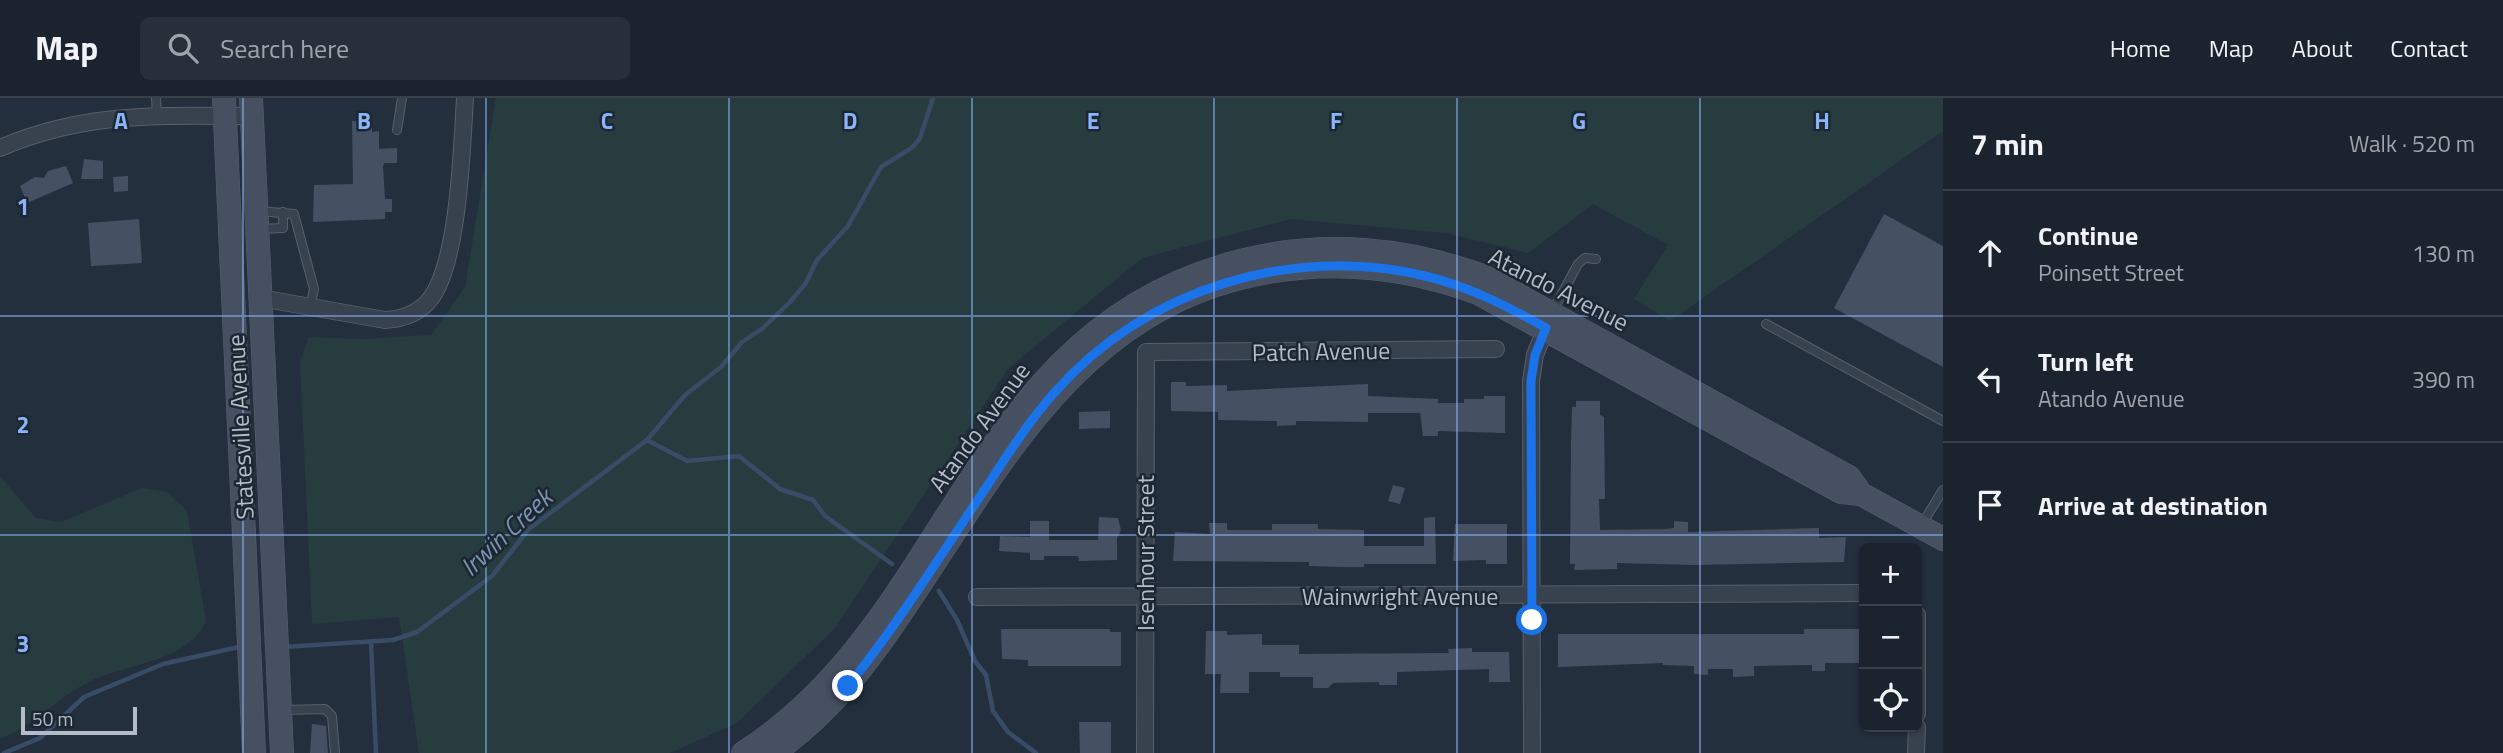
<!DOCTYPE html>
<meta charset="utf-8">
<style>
body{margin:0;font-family:"Titillium Web",sans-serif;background:#282f3a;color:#f1f3f6}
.controls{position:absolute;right:21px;bottom:21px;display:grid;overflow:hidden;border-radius:10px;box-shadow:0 2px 5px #0004}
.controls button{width:63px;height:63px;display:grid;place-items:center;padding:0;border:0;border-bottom:2px solid #39404a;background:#1b232e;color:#f1f3f6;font:35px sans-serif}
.scale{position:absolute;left:21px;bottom:18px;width:116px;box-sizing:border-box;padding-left:7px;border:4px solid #b4bcc9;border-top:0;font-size:19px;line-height:24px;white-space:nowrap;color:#b4bcc9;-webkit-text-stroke:5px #1d2633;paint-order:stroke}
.stop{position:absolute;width:21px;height:21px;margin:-16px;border:5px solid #1a73e8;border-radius:50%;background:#fff}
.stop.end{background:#1a73e8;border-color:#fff;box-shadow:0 2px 7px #0008}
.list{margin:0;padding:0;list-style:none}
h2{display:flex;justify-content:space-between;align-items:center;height:91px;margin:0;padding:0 28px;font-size:30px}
h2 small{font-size:23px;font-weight:400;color:#a0a4aa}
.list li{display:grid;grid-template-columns:46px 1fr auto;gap:21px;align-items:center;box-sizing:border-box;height:126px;padding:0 28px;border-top:2px solid #39404a}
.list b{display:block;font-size:26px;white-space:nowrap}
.list p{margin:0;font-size:23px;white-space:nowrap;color:#a0a4aa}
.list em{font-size:23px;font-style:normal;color:#a0a4aa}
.icon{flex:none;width:38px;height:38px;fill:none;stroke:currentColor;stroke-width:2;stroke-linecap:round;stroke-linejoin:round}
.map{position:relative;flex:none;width:1943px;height:655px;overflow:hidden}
header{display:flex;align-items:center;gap:42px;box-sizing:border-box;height:98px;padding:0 35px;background:#1b232e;border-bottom:2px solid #39404a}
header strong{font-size:33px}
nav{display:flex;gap:38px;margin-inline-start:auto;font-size:24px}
.search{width:490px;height:63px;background:#282f3a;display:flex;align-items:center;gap:18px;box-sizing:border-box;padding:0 24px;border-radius:10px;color:#a0a4aa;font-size:26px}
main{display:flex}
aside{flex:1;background:#1b232e}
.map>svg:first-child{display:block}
</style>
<header>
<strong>Map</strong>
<div class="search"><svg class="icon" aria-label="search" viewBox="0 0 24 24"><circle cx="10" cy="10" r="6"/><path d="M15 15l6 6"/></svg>Search here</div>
<nav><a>Home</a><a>Map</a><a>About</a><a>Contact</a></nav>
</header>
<main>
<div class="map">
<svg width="1943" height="655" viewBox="0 0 1943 655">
<rect width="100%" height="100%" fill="#242f3e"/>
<path fill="#263c3f" d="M496 0H1943V33L1670 223 1634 201 1668 147 1593 106 1528 155 1446 135 1291 121 1142 160 1008 271 835 530 737 625 670 655H419L399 519 312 526 300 263 309 239 364 241 431 237 465 189Z
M0 378 36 420 61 424 142 390 167 394 187 413 206 523C188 564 128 565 91 583 59 598 32 630 0 640Z"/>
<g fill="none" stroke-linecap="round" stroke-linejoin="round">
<path stroke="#394c67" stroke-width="4.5" d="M647 342 687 363 739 358 780 391 813 402 825 418 892 466
M939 493 957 522 975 563 986 577 993 613 1008 634 1036 655
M371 544 376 655
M283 549 393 542 417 534 492 478 529 431 647 342 685 297 721 269 742 244 763 230 790 204 806 185 817 162 848 128 881 69 913 49 920 40 933 0
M4 655 40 640 84 599 163 566 243 548"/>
</g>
<path fill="#455162" d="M352 23H372V34L379 33V51L397 50V65H384L383 69 385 101H392V114H385V121L313 124 314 87 353 86Z
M84 61 103 63V81H81Z
M66 68 73 85 27 105 20 88 35 79 44 80 48 73Z
M128 78V93L114 94 113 79Z
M1884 116 1943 148V269L1834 210Z
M139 121 142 165 91 168 88 125Z
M1171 284H1186V288L1227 287V293L1368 286V298L1438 301V305H1464V301H1484V298H1505V335L1438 333V338H1423L1420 315H1368V324L1296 323V327L1277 328V323L1218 322V314L1171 313Z
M1576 303H1600V317L1604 319 1605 401H1599L1600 432 1666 431 1674 430V423L1688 424V434L1819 430V440L1846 439 1844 464 1696 467 1617 465V471L1574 472 1575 466H1570L1571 345 1572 309H1576Z
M1110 313V330L1079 331V314Z
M1393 387 1405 390 1400 406 1388 403Z
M1099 419 1118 420 1121 432 1117 440V462L1079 463 1078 458H1044V462H1030V455L999 453 1000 438 1030 439V423H1049V442H1098Z
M1435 419 1436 466H1364V469H1342L1309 468V464L1173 463 1175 434 1210 436 1209 425H1227V432H1272V426H1318V431L1364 432V448H1424V420Z
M1455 426H1507V466H1486V462L1453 463Z
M1001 531H1110V534H1121V568H1028V562L1002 561Z
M1804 531H1862V565H1825V573H1812V567L1754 568V578L1733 579V571H1708V577L1694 576V568L1663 567V565L1558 569V536H1804Z
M1206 533H1227V537L1262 536V547H1299V556L1449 555 1448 551 1472 550V554H1509L1510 584H1489V571L1397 574V587H1379V584L1333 585 1328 590H1313V579H1280V574H1249V595H1220L1221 576H1205Z
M1079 624H1111V655H1080Z
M312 626 326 628 328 655H310Z"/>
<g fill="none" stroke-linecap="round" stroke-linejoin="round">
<defs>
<path id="lane" d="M156 0 157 19
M397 32 402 0
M259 113 294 116 314 191 310 209
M260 131 283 130V114
M1552 214 1578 166 1585 160 1596 161
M1766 226 1943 323
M1922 426 1943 392
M283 612 325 611 332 618 335 655"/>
<path id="street" d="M0 50C86 13 160 18 252 18
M260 200 385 222C403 221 420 215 431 200 459 162 462 48 465 0
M977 499 1864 495
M1917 517V616
M1145 655 1146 254 1496 251
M1532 655 1531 283 1535 257 1546 230
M1916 655 1917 629"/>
<path id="secondary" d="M224 0 254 655
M251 0 282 655
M743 655C955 520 968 228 1245 162 1325 142 1408 150 1485 179L1849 379 1861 396
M773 655C830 616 869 563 907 506 998 372 1073 220 1244 179 1323 160 1402 167 1478 195L1841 394 1861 396 1943 441"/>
</defs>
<use href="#lane" stroke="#565f6c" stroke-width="10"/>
<use href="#street" stroke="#565f6c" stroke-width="18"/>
<use href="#secondary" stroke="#565f6c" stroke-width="24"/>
<use href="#lane" stroke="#38414e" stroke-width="8"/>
<use href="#street" stroke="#38414e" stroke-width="16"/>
<use href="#secondary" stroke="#465061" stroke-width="23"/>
</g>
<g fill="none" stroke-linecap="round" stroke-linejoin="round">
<path stroke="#1a73e8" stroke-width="9" d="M848 588C899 525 942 455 987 388 1008 356 1029 323 1055 294 1145 191 1292 146 1425 178 1468 188 1507 208 1546 230L1535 257 1531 283 1532 522"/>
</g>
<path fill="none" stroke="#8ab4f8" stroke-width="2" stroke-opacity="0.55" d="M243 0V655M486 0V655M729 0V655M972 0V655M1214 0V655M1457 0V655M1700 0V655M0 218H1943M0 437H1943"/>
<g text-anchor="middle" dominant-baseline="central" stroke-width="5" stroke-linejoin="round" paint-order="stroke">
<g font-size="24" fill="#b4bcc9" stroke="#1d2633">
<text transform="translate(1559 191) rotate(27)">Atando Avenue</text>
<text transform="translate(1321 253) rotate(-1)">Patch Avenue</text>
<text transform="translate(240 329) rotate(-93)">Statesville Avenue</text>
<text transform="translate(979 329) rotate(-54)">Atando Avenue</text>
<text transform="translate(1145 455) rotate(-90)">Isenhour Street</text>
<text x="1400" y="498">Wainwright Avenue</text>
</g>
<g font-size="26" font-style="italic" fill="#7c92b1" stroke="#1d2633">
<text transform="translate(506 434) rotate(-43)">Irwin Creek</text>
</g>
</g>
<g font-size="23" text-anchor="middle" font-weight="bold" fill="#8ab4f8" stroke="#1d2633" stroke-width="5" stroke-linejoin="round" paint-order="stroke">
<text x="121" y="31">A</text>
<text x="364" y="31">B</text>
<text x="607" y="31">C</text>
<text x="850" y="31">D</text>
<text x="1093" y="31">E</text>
<text x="1336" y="31">F</text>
<text x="1579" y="31">G</text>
<text x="1822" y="31">H</text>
<text x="23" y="117">1</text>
<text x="23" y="335">2</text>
<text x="23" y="554">3</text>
</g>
</svg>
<div class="controls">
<button>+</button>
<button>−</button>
<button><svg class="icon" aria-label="locate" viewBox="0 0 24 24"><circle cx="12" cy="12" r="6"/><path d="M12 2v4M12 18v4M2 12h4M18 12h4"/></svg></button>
</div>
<div class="scale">50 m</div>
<div class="stop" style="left:1532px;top:522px"></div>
<div class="stop end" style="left:848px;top:588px"></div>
</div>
<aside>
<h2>7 min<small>Walk · 520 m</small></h2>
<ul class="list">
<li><svg class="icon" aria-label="ahead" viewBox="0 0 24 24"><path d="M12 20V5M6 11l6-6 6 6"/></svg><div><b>Continue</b><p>Poinsett Street</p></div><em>130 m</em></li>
<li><svg class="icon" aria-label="left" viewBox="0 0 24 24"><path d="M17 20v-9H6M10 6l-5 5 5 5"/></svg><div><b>Turn left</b><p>Atando Avenue</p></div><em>390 m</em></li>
<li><svg class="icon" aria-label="arrive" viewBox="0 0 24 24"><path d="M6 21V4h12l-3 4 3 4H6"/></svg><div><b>Arrive at destination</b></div></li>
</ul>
</aside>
</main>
